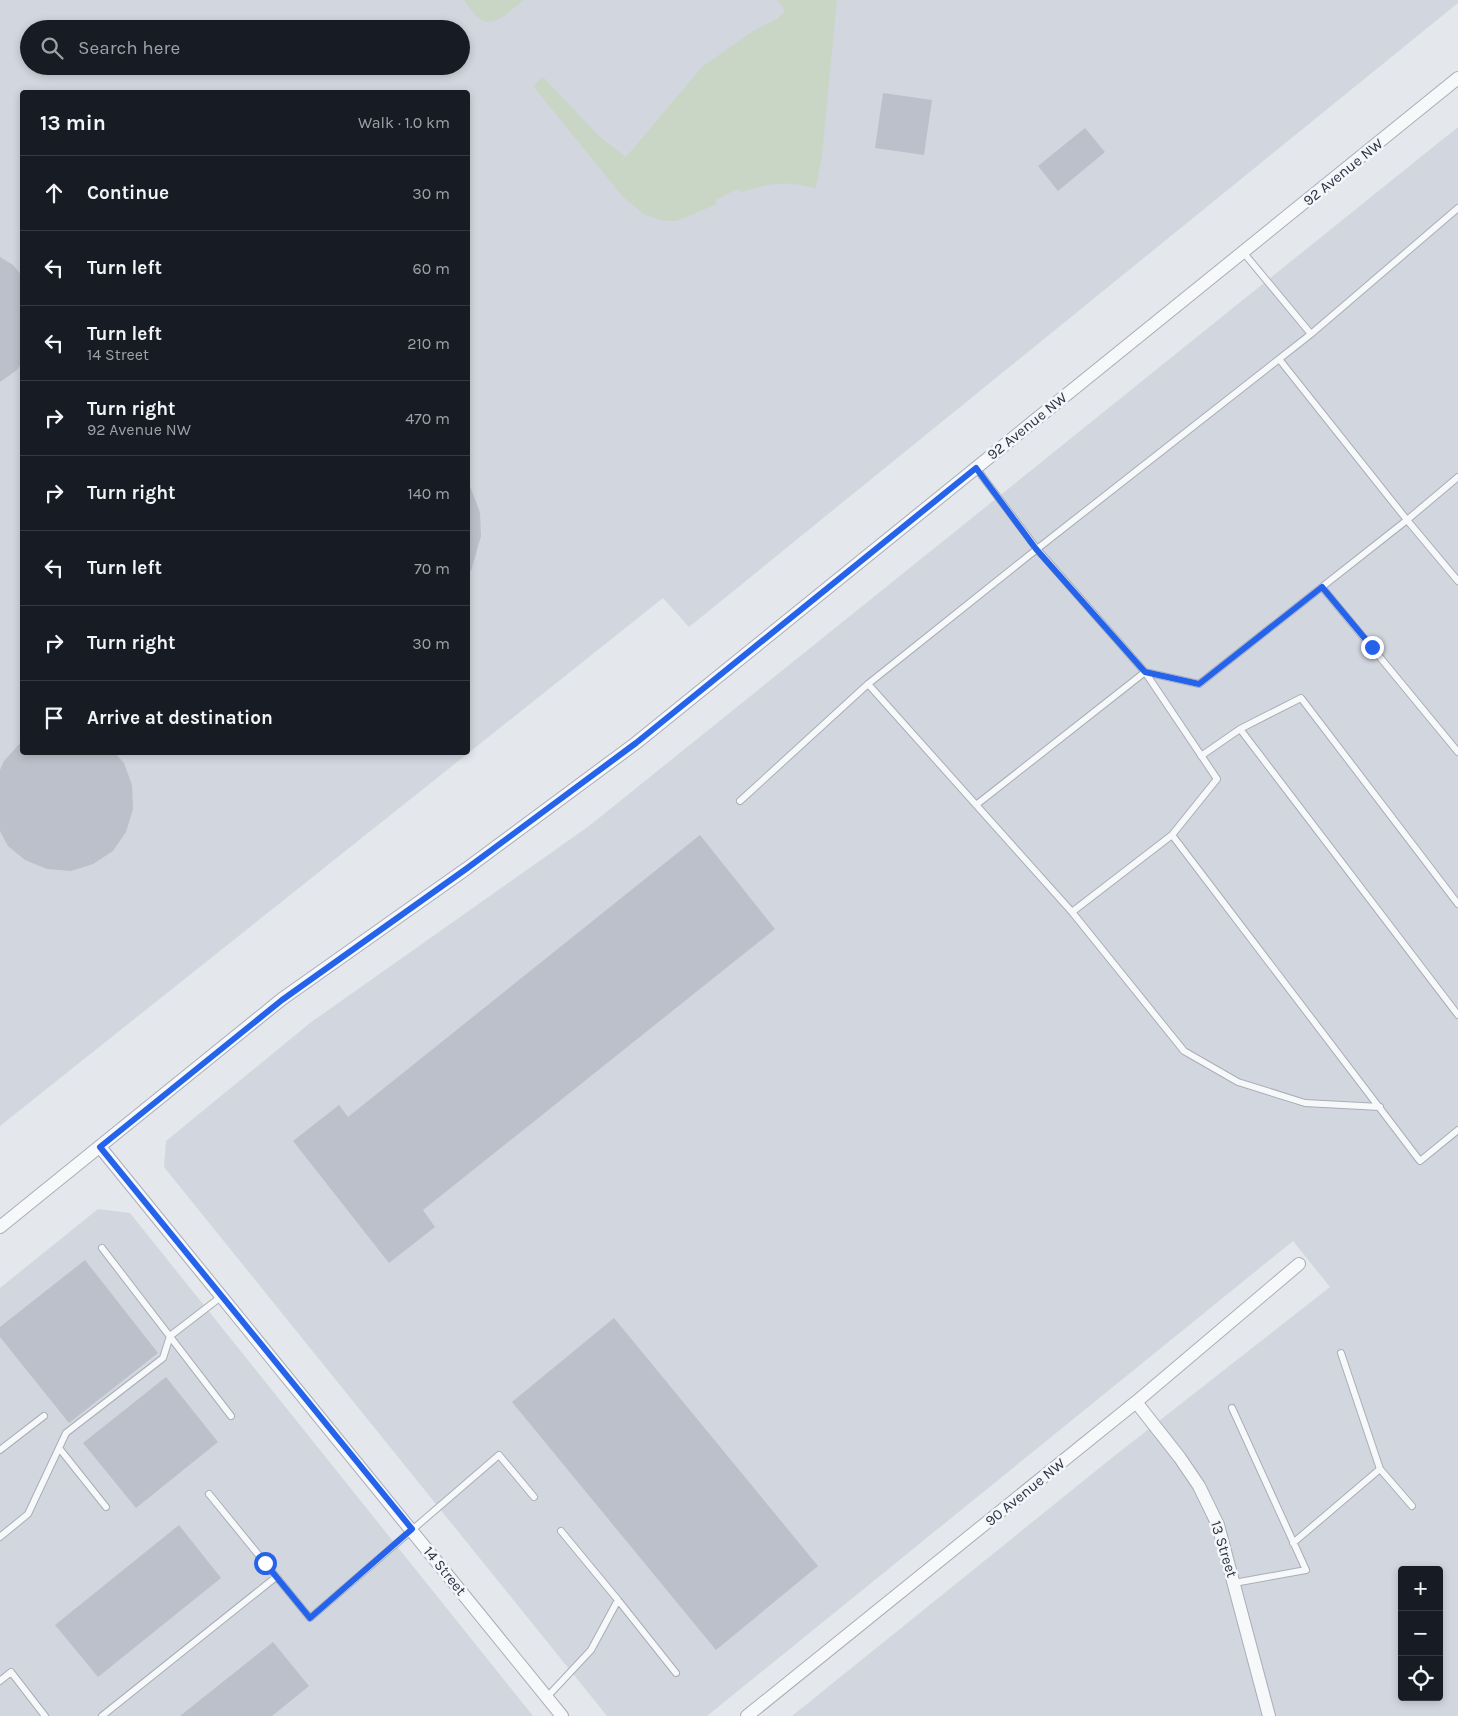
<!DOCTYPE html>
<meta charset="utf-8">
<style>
body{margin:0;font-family:Karla,sans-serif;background:#242831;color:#f1f3f6}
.controls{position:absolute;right:15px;bottom:15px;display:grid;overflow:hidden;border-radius:5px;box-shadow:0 2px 8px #0003}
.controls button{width:45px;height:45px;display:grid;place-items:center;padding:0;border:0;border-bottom:1px solid #363941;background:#171b24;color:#f1f3f6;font:25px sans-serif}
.stop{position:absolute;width:15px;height:15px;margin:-11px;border:4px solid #2563eb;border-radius:50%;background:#fff}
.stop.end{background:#2563eb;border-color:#fff;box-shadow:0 1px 5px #0008}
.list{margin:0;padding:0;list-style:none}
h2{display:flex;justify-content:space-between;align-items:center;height:65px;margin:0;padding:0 20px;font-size:21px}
h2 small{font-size:16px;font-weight:400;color:#9ea1a6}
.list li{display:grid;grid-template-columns:32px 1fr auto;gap:15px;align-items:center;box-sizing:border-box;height:75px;padding:0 20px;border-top:1px solid #363941}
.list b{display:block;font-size:19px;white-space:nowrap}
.list p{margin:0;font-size:16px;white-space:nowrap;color:#9ea1a6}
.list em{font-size:16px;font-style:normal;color:#9ea1a6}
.icon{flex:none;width:28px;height:28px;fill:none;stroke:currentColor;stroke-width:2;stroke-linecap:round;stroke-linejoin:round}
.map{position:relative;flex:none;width:1458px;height:1716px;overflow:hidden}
.search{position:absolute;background:#171b24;box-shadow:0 2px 8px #0003;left:20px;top:20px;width:450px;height:55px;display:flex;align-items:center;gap:12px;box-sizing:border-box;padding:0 18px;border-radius:28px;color:#9ea1a6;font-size:19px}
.panel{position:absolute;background:#171b24;box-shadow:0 2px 8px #0003;left:20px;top:90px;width:450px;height:665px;border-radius:5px}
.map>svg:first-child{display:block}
</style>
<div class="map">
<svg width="1458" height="1716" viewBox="0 0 1458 1716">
<rect width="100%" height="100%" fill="#e4e7ec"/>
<path fill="#d2d6de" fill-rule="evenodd" d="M0 0H1458V3L689 627 663 598 0 1126ZM29 29H461V66H29ZM22 92H468V752H22Z
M1458 127V1716H792L1113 1457 1330 1287 1293 1241 707 1716H607L164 1167 166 1141 310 1023 589 826ZM1402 1570H1439V1697H1402Z
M98 1209 130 1213 533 1716H0V1288Z"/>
<path fill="#c9d6c5" d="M464 0H524C497 21 486 36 464 0Z
M777 0H837L822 155 816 188C783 181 774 182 742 192L737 189 716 200 717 204 676 221H665L645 215 623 197 533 86 543 77 600 137 626 157 702 67 753 31 777 19 785 11Z"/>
<path fill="#bbc0ca" d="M883 93 932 100 924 155 875 148Z
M1085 128 1105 152 1058 191 1038 166Z
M0 257 13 265 22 276V362L17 370 0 382Z
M468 481 480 512 481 536 471 571H468Z
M22 741V752H114L124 763 132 785 133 809 126 832 113 851 93 864 71 871 47 869 25 860 8 846 0 831V770L4 761Z
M700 835 775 929 423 1210 435 1227 389 1263 293 1141 339 1105 348 1117Z
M85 1260 158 1353 69 1423 0 1337V1327Z
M614 1318 818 1566 716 1650 512 1402Z
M166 1377 218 1442 136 1508 83 1443Z
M179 1525 221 1578 98 1677 55 1625Z
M273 1642 309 1686 272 1716H180Z"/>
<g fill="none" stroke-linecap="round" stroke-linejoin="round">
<defs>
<path id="service" d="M1311 334 1458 208
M1279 359 1407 520 1458 477
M976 468 1037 549 868 684 1072 912 1172 835 1217 779 1145 672 1037 549 1311 334 1243 252
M1322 587 1458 752
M1240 729 1458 1015
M1201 756 1240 729 1301 698 1458 904
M740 801 868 684
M976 805 1145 672 1199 684 1407 520 1458 581
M1172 835 1420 1161 1458 1130
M1072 912 1184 1051 1238 1082 1305 1103 1380 1107
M102 1248 231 1416
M1341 1353 1380 1469
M1232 1408 1306 1570 1234 1583
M59 1448 106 1507
M0 1450 44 1416
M209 1494 310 1618 499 1455 534 1497
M561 1531 618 1600
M0 1537 28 1514 66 1433 163 1358 170 1336 222 1296
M1293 1543 1380 1469 1412 1506
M0 1681 11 1672 45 1716
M547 1697 591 1650 618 1600 676 1673
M102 1716 276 1577"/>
<path id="minor" d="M100 1147 562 1716
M0 1227 282 999 466 869 636 743 1458 78
M1136 1402 1180 1458 1199 1486 1218 1525 1269 1716
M747 1716 1136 1402 1299 1264"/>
</defs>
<use href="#service" stroke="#a9aeb7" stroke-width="8"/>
<use href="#minor" stroke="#a9aeb7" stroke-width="14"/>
<use href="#service" stroke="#f7f8fa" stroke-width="6"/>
<use href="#minor" stroke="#f7f8fa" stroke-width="12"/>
</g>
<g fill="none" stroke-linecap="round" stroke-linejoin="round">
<path stroke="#2563eb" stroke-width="6" d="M265 1563 310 1618 412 1529 100 1147 282 1000 466 869 636 743 976 468 1036 549 1145 672 1199 684 1322 587 1372 647"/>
</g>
<g text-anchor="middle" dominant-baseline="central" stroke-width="5" stroke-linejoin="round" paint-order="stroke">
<g font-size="15" fill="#2b3445" stroke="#f4f6f9">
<text transform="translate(1343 172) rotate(-39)">92 Avenue NW</text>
<text transform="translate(1027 426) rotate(-39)">92 Avenue NW</text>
<text transform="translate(1025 1492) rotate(-39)">90 Avenue NW</text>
<text transform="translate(1224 1549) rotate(73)">13 Street</text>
<text transform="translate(445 1571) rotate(51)">14 Street</text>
</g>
</g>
</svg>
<div class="controls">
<button>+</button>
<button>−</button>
<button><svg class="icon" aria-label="locate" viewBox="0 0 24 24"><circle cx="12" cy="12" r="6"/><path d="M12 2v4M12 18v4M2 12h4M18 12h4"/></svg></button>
</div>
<div class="stop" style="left:265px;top:1563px"></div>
<div class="stop end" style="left:1372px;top:647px"></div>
<div class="search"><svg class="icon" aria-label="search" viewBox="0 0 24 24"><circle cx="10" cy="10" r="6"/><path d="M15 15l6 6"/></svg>Search here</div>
<section class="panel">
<h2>13 min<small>Walk · 1.0 km</small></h2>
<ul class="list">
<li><svg class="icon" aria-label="ahead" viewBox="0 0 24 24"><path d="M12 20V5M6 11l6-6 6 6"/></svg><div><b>Continue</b></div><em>30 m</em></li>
<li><svg class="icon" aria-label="left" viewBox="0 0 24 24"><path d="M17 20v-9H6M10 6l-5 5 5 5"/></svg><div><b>Turn left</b></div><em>60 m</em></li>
<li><svg class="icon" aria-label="left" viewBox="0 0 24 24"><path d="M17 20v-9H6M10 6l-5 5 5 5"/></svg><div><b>Turn left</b><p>14 Street</p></div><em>210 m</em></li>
<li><svg class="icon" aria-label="right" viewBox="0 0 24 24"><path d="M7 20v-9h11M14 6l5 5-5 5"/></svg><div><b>Turn right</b><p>92 Avenue NW</p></div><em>470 m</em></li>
<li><svg class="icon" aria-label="right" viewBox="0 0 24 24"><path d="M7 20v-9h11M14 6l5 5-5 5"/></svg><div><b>Turn right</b></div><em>140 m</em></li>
<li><svg class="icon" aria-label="left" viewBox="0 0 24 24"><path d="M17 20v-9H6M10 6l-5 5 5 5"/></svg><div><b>Turn left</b></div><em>70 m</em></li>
<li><svg class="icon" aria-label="right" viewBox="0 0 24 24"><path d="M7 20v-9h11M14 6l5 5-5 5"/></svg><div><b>Turn right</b></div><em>30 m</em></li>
<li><svg class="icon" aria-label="arrive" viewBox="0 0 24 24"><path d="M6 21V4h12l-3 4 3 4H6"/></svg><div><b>Arrive at destination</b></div></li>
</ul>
</section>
</div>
